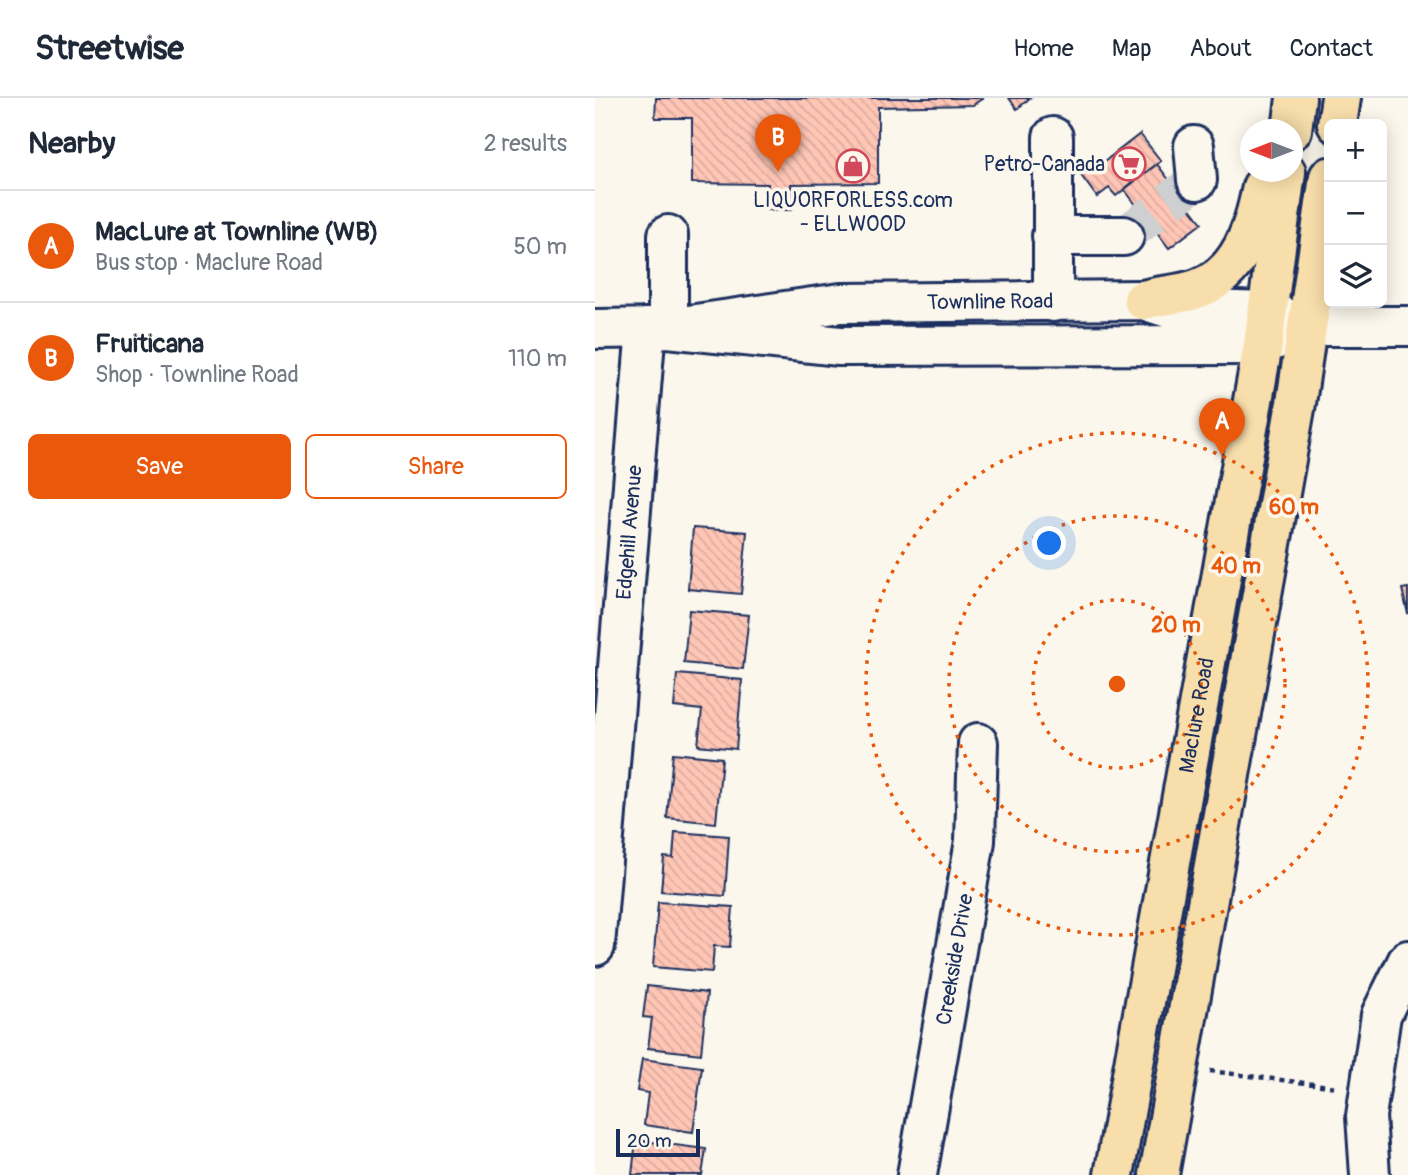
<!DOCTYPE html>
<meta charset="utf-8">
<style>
body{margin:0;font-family:Pangolin,sans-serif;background:#f6f6f7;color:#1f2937}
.controls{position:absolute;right:21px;top:21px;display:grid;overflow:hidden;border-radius:10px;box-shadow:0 4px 18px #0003}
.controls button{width:63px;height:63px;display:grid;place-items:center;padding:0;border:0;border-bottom:2px solid #e0e1e3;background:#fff;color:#1f2937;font:35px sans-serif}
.compass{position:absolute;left:645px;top:21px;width:63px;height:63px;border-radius:50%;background:#fff;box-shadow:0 4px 18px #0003;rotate:270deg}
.scale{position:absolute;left:21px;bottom:18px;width:84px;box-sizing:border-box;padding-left:7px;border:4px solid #1b2f5e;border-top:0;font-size:19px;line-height:24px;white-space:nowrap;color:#1b2f5e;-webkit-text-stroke:5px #fbf7ec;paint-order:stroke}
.you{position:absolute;left:455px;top:446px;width:24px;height:24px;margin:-18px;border:5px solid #fff;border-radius:50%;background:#1a73e8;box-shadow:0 0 0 10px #1a73e833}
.badge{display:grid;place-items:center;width:46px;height:46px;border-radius:50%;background:#ea580c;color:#fff;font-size:23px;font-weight:700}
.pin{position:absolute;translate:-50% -58px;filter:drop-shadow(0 2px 4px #0008)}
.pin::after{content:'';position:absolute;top:37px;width:24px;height:21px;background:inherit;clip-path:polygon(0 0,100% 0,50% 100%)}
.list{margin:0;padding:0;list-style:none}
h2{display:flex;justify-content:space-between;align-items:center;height:91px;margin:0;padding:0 28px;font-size:30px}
h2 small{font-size:23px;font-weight:400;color:#747a83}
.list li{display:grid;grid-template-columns:46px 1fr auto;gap:21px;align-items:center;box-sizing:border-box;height:112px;padding:0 28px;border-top:2px solid #e0e1e3}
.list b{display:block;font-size:26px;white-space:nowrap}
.list p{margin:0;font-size:23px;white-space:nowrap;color:#747a83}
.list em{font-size:23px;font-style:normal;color:#747a83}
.actions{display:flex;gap:14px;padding:21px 28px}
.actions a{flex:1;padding:16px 0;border:2px solid #ea580c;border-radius:10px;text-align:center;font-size:24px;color:#ea580c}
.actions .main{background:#ea580c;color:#fff}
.icon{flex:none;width:38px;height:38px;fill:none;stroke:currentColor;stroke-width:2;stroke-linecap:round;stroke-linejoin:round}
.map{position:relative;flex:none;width:813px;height:1077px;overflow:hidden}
header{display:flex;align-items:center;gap:42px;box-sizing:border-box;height:98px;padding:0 35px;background:#fff;border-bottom:2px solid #e0e1e3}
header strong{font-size:33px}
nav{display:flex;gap:38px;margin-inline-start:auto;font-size:24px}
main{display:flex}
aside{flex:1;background:#fff}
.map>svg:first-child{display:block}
</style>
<header>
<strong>Streetwise</strong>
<nav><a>Home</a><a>Map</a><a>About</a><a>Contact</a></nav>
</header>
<main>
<aside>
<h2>Nearby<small>2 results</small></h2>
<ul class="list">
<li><span class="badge">A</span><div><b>MacLure at Townline (WB)</b><p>Bus stop · Maclure Road</p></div><em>50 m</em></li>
<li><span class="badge">B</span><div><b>Fruiticana</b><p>Shop · Townline Road</p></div><em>110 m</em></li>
</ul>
<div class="actions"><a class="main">Save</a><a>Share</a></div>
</aside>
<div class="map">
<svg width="813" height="1077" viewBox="0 0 813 1077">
<defs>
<pattern id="building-back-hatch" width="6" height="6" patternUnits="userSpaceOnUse" patternTransform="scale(1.75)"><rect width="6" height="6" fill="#ffc6b5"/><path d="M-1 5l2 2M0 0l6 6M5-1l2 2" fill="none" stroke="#daaa9e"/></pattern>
</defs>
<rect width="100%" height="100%" fill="#fbf7ec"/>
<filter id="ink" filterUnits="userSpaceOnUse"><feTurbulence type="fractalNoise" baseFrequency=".0143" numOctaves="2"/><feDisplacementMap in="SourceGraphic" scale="14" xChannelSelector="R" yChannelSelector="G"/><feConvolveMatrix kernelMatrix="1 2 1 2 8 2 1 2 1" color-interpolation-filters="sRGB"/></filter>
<g filter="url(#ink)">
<path fill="url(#building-back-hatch)" stroke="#1b2f5e" stroke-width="2" d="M61 0H388L378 7 283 9V85L196 86 197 112H171L173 86 97 85V20H60Z
M414 0H435L422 11Z
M545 36 566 63 521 98 514 90 502 99 485 76 494 69 497 73Z
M562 66 607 125 574 150 529 91Z
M98 430 152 434 146 496 93 491Z
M813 490V516L807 491Z
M94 512 154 517 148 571 89 565Z
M82 576 147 582 141 651 103 647 107 612 79 609Z
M78 655 127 660 121 725 72 720Z
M80 734 134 738 130 798 66 793 69 759 78 760Z
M63 804 138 809 135 849 119 848 117 874 58 869Z
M52 888 112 895 106 956 53 950 57 920 48 919Z
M47 961 107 969 98 1034 49 1027 53 995 42 993Z
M41 1042 111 1051 107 1077H37Z"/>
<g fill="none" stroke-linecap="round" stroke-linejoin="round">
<path stroke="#cecfd0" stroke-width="38" stroke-dasharray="38 19" stroke-linecap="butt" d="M529 138 602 82"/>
<defs>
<g id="minor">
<path d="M458 39V204"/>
<path d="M599 48 602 82"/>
<path d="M73 137V230"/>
<path d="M457 138H529"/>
<path id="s1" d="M73 230 246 205 548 202 576 211 673 214 713 228H813"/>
<path d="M0 231 73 230 245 248 668 247 698 234"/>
<path id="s2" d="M0 848 51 230"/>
<path id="s3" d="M322 1077 380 743 383 645"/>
<path d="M775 1077 771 1018 786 917 813 862"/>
</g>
<g id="major">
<path d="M742 26 746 0"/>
<path d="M697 32 701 0"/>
<path d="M548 202C566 197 585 197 602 191 646 176 659 129 667 89"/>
<path id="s4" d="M519 1077 668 247 691 74"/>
<path d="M564 1077 701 305 734 79"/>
</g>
</defs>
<use href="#minor" stroke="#1b2f5e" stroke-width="44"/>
<use href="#major" stroke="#1b2f5e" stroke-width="44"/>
<path stroke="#1b2f5e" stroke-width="4.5" stroke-dasharray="5 5" stroke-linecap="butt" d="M615 973 742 989"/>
<use href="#minor" stroke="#fbf7ec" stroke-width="38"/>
<use href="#major" stroke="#f8deab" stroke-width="38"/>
</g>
</g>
<g fill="none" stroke="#e8590c" stroke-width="3.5" stroke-dasharray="3.5 7">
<circle cx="522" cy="586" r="84"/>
<circle cx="522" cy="586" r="168"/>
<circle cx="522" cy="586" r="251"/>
</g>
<defs>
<symbol id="supermarket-ring" viewBox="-11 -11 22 22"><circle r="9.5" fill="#fbf7ec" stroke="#d1495b" stroke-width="1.5"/><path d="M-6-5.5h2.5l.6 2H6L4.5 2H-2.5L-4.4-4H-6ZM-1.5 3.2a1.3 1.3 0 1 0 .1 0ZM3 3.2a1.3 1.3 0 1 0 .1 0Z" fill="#d1495b"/></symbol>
<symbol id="shop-ring" viewBox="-11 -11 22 22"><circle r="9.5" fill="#fbf7ec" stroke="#d1495b" stroke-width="1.5"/><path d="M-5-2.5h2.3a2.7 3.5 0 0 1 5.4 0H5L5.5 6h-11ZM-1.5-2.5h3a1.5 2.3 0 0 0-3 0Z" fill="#d1495b"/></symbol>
</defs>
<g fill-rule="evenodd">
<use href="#supermarket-ring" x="515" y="47" width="38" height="38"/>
<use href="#shop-ring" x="239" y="49" width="38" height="38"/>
</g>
<g text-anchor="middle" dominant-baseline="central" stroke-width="7" stroke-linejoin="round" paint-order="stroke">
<g font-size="21" fill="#1b2f5e" stroke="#fbf7ec" text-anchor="end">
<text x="510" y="66">Petro-Canada</text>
<text x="258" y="102" text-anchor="middle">LIQUORFORLESS.com<tspan x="258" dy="24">- ELLWOOD</tspan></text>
</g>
<g font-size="21" fill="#1b2f5e" stroke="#fbf7ec">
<text stroke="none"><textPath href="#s1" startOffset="324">Townline Road</textPath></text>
<text stroke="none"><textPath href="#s2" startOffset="415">Edgehill Avenue</textPath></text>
<text stroke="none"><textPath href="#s4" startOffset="467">Maclure Road</textPath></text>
<text stroke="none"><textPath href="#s3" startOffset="219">Creekside Drive</textPath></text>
</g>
</g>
<circle cx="522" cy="586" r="10" fill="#e8590c" stroke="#fbf7ec" stroke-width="3.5"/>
<g font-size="21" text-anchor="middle" font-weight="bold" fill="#e8590c" stroke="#fbf7ec" stroke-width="7" stroke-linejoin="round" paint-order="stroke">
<text x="699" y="416">60 m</text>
<text x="641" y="475">40 m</text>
<text x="581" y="534">20 m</text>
</g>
</svg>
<div class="controls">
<button>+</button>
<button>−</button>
<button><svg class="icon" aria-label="layers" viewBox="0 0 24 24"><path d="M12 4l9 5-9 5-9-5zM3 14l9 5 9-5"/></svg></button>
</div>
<svg class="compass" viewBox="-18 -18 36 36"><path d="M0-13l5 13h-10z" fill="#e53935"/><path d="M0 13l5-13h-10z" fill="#747a83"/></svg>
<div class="scale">20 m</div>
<div class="you"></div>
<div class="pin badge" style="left:627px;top:358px">A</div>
<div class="pin badge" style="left:183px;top:74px">B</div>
</div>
</main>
